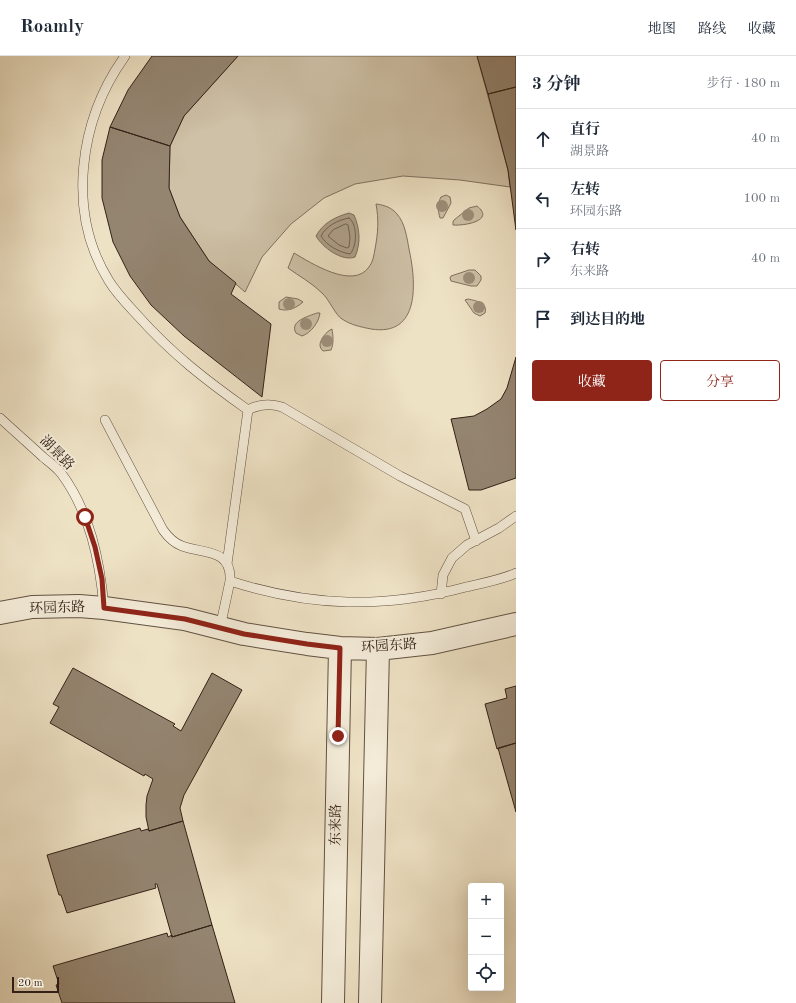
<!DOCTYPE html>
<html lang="zh">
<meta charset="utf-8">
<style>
body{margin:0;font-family:"Old Standard TT","Noto Serif SC",serif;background:#f6f6f7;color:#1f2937}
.controls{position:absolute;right:12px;bottom:12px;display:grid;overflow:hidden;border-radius:4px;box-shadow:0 4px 16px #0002}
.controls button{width:36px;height:36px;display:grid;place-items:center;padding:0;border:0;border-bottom:1px solid #e0e1e3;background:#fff;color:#1f2937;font:20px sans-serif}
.scale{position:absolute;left:12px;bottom:10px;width:47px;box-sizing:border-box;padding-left:4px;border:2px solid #332117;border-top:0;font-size:11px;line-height:14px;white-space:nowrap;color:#332117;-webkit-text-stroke:3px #f4ecd9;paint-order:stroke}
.stop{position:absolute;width:12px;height:12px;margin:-9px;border:3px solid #8f2418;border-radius:50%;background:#fff}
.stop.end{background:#8f2418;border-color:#fff;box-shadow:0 1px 4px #0008}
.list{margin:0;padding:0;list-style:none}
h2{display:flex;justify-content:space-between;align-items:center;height:52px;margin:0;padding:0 16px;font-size:17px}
h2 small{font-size:13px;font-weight:400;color:#747a83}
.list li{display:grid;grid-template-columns:26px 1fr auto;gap:12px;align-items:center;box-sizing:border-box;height:60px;padding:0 16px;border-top:1px solid #e0e1e3}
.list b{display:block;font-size:15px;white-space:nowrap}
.list p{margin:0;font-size:13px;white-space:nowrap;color:#747a83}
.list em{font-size:13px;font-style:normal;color:#747a83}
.actions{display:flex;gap:8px;padding:12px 16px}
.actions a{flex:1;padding:9px 0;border:1px solid #8f2418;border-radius:4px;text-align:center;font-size:14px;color:#8f2418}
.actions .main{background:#8f2418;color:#fff}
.icon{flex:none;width:22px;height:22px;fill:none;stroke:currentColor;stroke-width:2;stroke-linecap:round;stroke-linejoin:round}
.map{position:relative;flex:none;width:516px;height:947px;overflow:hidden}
header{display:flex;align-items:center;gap:24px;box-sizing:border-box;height:56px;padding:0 20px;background:#fff;border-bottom:1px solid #e0e1e3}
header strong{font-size:19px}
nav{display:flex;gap:22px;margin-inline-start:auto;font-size:14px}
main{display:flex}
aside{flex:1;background:#fff}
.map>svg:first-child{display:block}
</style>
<header>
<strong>Roamly</strong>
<nav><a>地图</a><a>路线</a><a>收藏</a></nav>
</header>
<main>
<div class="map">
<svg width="516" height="947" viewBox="0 0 516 947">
<rect width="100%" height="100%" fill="#eee2c5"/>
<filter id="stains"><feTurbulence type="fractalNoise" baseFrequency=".005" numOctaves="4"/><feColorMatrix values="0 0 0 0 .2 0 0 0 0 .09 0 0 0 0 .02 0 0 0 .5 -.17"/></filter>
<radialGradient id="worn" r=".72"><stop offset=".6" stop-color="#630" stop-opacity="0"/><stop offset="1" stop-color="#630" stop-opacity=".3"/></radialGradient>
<path fill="#cec1a7" stroke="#80715f" d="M238 0H477L508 114 510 131 460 124 403 120 355 128 324 142 291 168 262 201 245 236 209 205 180 161 169 132 170 90 184 60Z
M446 139 450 141 451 147 443 162H440C438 155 437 148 441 141Z
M376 148C385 149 392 152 397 158 405 167 407 182 409 193 416 225 421 281 371 273 361 271 351 269 342 263 336 260 329 243 322 237 312 227 299 220 288 212L294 197C311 207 353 234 369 211 373 206 374 199 375 193 378 177 379 164 376 148Z
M477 150C496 165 463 170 453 169V166L454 164 469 152Z
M469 214H475L481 220V224L477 230H471L451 225 450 222 451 220Z
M286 241 298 243 303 246C296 252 288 256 279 253V246Z
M468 243C477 245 488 247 485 257L480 260 474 257 465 244Z
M317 257H320C319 266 311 277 302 280L296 277C289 265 309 260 317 257Z
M332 273C333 280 334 287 331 294L323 295C322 294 320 292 320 289 320 283 327 275 332 273Z"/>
<path fill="#aea08a" stroke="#7d6d5c" d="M349 157 354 159C360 173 361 187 355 201 342 206 322 191 316 180 323 167 335 161 349 157Z"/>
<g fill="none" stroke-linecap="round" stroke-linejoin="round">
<path stroke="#706050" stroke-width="1" d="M349 162C358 168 357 191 350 198 339 196 327 190 321 180 326 170 338 164 349 162Z
M346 168 348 169 350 181 349 191 347 192 339 189 328 180 333 174Z"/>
</g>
<path fill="#948571" stroke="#332117" d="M152 0H238L184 60 170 90 110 71 128 34Z
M477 0H516V31L488 38Z
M516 31V174L508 114 488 38Z
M110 71 170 90 169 132 180 161 209 205 236 227 231 238 271 268 262 341 184 280 151 249 130 220 113 186 102 142V104Z
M516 301V422L481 434H469L451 363 474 360 487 353 501 343 507 332Z
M73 612 175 668 173 670 181 675 212 617 242 634 184 739 180 752 183 765 149 775 146 761V749L147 740 153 723 145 718 144 720 50 667 59 651 53 648Z
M516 630V687L497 693 485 648 507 642 505 633Z
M516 687V756L498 692Z
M183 765 212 869 172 881 157 828H155L156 832 67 857 61 839H59L47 799 140 772 141 775 148 773 149 775Z
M212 869 235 947H62L56 929 59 928 53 910 167 877 168 881 172 879V881Z"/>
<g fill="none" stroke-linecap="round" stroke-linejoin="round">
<defs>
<path id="service" d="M125 0C79 64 66 156 109 225 117 238 128 249 138 260 172 298 207 325 248 354L227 508
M248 354C259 348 270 347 282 351L400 420 465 453 476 485
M0 362C14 375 29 388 43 401 49 406 56 411 61 417 90 456 100 505 104 552
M105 364 163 474C168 481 174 487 182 490 203 498 232 492 230 525L220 572
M230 525C311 551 384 553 466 531 483 527 501 524 516 517
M441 538 443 519 452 502 467 489 499 472 516 460"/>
<path id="tertiary" d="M0 557 32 551 79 550 104 552 185 563 244 578 307 588 340 592 378 593 432 587 516 568
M333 947 340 592
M370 947 378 593"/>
</defs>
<use href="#service" stroke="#625142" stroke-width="10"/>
<use href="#tertiary" stroke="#625142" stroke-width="24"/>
<use href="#service" stroke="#f4ecd9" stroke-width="9"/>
<use href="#tertiary" stroke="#f4ecd9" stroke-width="22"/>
</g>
<g fill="#9d8e79">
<circle cx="442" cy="150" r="6"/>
<circle cx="468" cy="159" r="6"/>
<circle cx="469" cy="222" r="6"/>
<circle cx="289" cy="248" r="6"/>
<circle cx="479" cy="251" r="6"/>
<circle cx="306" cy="268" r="6"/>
<circle cx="327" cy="285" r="6"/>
</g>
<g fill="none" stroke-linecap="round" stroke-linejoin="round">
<path stroke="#8f2418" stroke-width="5" d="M85 461 95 491 102 523 104 552 185 563 244 578 307 588 340 592 338 680"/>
</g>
<g text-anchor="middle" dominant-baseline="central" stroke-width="4" stroke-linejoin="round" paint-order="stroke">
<g font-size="14" fill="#332117" stroke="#f4ecd9">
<text transform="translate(57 397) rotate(45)">湖景路</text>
<text transform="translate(57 552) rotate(-2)">环园东路</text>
<text transform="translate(389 590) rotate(-4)">环园东路</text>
<text transform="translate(336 769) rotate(-89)">东来路</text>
</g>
</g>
<rect width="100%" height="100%" filter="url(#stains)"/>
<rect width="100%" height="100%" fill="url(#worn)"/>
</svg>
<div class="controls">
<button>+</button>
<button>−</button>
<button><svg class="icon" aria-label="locate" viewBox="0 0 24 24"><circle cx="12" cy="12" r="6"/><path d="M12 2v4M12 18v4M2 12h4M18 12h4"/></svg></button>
</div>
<div class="scale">20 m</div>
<div class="stop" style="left:85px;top:461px"></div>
<div class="stop end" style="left:338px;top:680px"></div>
</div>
<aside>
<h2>3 分钟<small>步行 · 180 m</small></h2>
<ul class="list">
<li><svg class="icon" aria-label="ahead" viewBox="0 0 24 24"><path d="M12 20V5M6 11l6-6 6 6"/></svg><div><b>直行</b><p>湖景路</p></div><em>40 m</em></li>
<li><svg class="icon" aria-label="left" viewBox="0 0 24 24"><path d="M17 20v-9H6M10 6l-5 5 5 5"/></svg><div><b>左转</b><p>环园东路</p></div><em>100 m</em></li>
<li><svg class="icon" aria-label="right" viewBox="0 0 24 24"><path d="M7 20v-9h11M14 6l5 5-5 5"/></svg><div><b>右转</b><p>东来路</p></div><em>40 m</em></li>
<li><svg class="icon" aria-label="arrive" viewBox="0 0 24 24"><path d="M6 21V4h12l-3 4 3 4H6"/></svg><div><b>到达目的地</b></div></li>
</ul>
<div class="actions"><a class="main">收藏</a><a>分享</a></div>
</aside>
</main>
